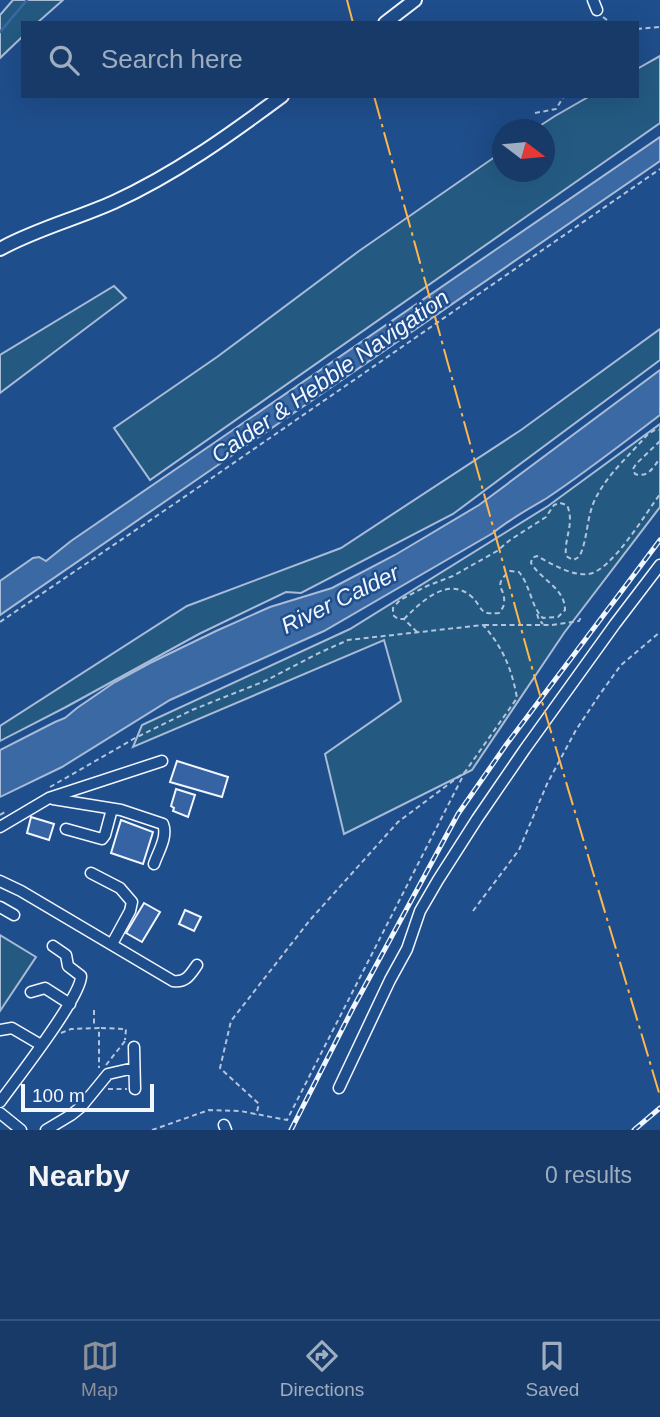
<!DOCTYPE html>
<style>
body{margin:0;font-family:Arial,sans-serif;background:#20416f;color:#f1f3f6}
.compass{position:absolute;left:492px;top:119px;width:63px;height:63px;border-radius:50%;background:#173a69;box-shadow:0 7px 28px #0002;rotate:106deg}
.scale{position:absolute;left:21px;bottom:18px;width:133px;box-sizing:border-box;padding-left:7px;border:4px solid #f2f6ff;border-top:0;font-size:19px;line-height:24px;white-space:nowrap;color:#f2f6ff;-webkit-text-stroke:5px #1f4e8c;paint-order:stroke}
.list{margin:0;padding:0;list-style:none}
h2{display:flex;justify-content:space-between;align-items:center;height:91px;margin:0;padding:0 28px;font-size:30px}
h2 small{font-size:23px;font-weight:400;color:#9eadc0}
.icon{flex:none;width:38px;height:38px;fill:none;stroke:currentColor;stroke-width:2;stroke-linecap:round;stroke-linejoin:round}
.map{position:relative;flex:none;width:660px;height:1130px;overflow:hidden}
.search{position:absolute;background:#173a69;box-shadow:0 7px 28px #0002;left:21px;right:21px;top:21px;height:77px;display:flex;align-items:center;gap:18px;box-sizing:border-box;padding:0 24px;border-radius:0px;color:#9eadc0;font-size:26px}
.sheet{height:189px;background:#173a69}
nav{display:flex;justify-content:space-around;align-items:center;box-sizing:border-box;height:98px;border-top:2px solid #36547d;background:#173a69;font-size:19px;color:#9eadc0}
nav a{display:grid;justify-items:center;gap:4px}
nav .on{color:#8c9099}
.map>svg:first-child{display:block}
</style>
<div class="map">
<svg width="660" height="1130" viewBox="0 0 660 1130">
<rect width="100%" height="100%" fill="#1f4e8c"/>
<path fill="#245a82" stroke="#a8bbd7" stroke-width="2" d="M13 0H63L37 23H23V36L0 58V15Z
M660 56V123L150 480 114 428 217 357 359 251 502 152 503 172H544V130L535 129 555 116 590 96H637V69Z
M114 286 126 298 0 393V355Z
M660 329V360L453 514 301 593 286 592 199 634 66 707 0 741V726L187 606 341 548 521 430Z
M660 424V507L564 633 472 770 344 834 325 754 401 701 384 640 133 747 142 725 350 629 548 506Z
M0 935 36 957 0 1011Z"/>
<path fill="#3b69a3" stroke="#a8bbd7" stroke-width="2" d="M660 137V161L0 615V581L33 558 39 557 46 561 71 541Z
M660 370V415C623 443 586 472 547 498 528 509 510 519 493 533L324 631 170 700 62 767 0 797V750L55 722 65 718 77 708 115 682 150 663 216 631 270 607 332 588 395 555 479 505Z"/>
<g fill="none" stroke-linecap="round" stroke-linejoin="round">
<path stroke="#3b69a3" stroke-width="2.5" d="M0 32 27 0"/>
</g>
<path fill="#3563a3" stroke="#f2f6ff" stroke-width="2" d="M177 761 228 777 222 797 170 782Z
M176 789 195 795 188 817 173 811 174 808 171 806Z
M31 817 54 824 49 840 27 833Z
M121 820 153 832 143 864 111 853Z
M144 903 160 912 142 942 126 933Z
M185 910 201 917 194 931 179 924Z"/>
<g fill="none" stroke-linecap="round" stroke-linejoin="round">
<defs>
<path id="minor" d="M593 0 597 10
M53 799 121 810 163 824C168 837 158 852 154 864
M0 827 49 798 162 761
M66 829 102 839 105 835 112 809
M91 873 120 888 132 902 130 911 112 944
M0 881 21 891 173 981C186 983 190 975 197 965
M0 907 14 915
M31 992 45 988 70 1004
M0 1030 12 1028 41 1045
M134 1047 135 1089
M339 1088 390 980 407 949 420 911 438 880 477 819 525 749 615 624 660 565
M0 1102C15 1081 82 996 81 976L68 966 66 955 53 946
M0 1113 21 1130
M224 1125 226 1130
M46 1130 71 1115 81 1107 108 1074 134 1068"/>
<path id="major" d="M385 23 415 0
M0 249C36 229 76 219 114 202 175 174 228 136 282 96"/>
</defs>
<use href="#minor" stroke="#f2f6ff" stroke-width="13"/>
<use href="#major" stroke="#f2f6ff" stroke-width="16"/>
<path stroke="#b3c4dc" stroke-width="2" stroke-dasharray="5 3.5" stroke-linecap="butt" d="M603 17 611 23
M637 29 660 27
M535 113 556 109 564 96
M660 441 636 464 633 469 635 474C648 478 653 468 660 458
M537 614 539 620 543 624
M404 619C421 602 448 575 472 597 484 609 478 615 499 613 501 610 504 607 504 603 506 587 491 587 510 571L519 572C531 587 531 607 543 618L558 617 565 610C565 588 541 580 531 563L532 558 537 556C552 564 571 576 588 574 611 572 646 513 660 494
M0 622 177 502 660 169
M484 625H552L579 621 581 617
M417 632 404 619H398L393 615V608L400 600 427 586 453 576 497 551 510 540 546 517 554 505 560 503 567 505C575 524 564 537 566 556L573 560C578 558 578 558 581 553 587 538 587 520 593 504 604 477 629 456 648 434L655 430H660
M50 787 135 738 192 710 265 681 317 654 348 640 483 625C503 647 512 670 517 698L465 772 398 822 310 920 231 1021 220 1068 259 1104 256 1115
M0 815 5 812
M473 911 519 850 547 784 576 730 600 694 621 665 660 632
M94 1010V1027
M101 1028 126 1029 125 1040
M61 1033 71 1029 99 1028V1068
M106 1065 125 1041 127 1042
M108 1089H127
M152 1130 209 1110 240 1111 287 1120 464 774"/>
<use href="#minor" stroke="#1f4e8c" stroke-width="10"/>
<use href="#major" stroke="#1f4e8c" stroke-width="12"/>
<defs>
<path id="rail" d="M291 1130 353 1008 458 814 506 745 660 540
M634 1130 660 1108"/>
</defs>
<use href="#rail" stroke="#f2f6ff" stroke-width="5"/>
<use href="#rail" stroke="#1f4e8c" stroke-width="2.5" stroke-dasharray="8" stroke-linecap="butt"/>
<path stroke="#ffb74d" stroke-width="2" stroke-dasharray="24 5 3.5 5" stroke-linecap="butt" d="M347 0 353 23
M374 96 534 675 660 1096"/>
</g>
<g text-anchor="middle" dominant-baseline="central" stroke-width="5" stroke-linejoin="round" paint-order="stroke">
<g font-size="23" font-style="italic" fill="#f2f6ff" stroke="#1f4e8c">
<text transform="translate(330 376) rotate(-35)">Calder &amp; Hebble Navigation</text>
<text transform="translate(340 599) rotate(-26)">River Calder</text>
</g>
</g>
</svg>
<svg class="compass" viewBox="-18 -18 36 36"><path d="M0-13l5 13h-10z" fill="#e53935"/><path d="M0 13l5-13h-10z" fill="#9eadc0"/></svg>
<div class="scale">100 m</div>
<div class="search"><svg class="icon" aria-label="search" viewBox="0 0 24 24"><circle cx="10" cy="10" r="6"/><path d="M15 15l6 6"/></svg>Search here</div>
</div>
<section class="sheet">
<h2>Nearby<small>0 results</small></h2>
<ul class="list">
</ul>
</section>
<nav>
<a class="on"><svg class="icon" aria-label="map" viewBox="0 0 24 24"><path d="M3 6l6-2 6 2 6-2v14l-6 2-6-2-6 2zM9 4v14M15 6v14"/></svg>Map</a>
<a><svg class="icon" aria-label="directions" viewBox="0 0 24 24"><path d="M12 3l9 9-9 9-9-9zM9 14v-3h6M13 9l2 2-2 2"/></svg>Directions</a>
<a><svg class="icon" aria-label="saved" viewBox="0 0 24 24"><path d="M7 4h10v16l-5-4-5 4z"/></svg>Saved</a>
</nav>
